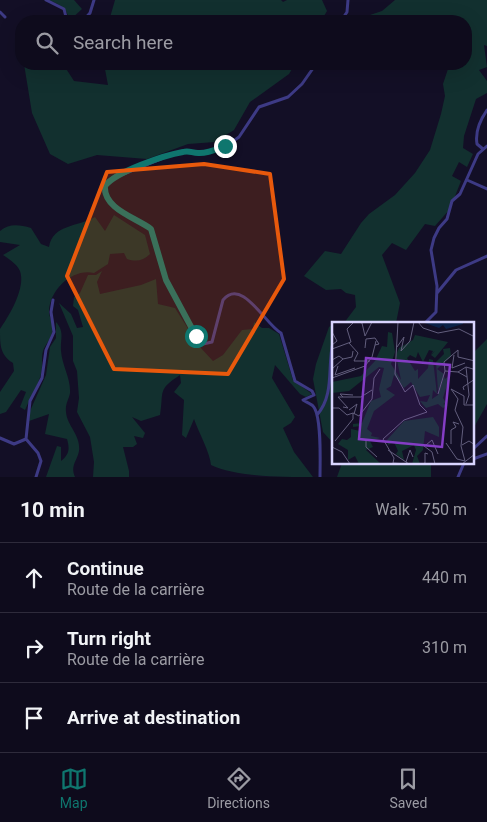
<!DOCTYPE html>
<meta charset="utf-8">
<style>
body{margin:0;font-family:Roboto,sans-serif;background:#1c1929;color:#f1f3f6}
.stop{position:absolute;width:15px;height:15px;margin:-11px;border:4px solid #0f766e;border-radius:50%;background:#fff}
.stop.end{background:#0f766e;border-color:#fff;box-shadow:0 1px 5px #0008}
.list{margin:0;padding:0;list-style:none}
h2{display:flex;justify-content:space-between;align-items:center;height:65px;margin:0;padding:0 20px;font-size:21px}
h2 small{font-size:16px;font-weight:400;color:#9b9ba3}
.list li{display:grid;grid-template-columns:32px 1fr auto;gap:15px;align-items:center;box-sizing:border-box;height:70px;padding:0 20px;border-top:1px solid #2e2b3b}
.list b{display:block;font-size:19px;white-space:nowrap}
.list p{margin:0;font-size:16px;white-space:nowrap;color:#9b9ba3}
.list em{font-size:16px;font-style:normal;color:#9b9ba3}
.icon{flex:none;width:28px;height:28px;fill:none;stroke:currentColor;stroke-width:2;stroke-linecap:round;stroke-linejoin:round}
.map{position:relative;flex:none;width:487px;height:477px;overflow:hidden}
.search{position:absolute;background:#0e0b1c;box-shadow:0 5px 20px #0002;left:15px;right:15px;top:15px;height:55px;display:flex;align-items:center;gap:12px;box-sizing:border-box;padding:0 18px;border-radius:20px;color:#9b9ba3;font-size:19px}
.sheet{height:275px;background:#0e0b1c}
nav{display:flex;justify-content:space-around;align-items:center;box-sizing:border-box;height:70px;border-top:1px solid #2e2b3b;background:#0e0b1c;font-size:14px;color:#9b9ba3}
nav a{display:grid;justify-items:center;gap:2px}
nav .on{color:#0f766e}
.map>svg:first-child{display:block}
</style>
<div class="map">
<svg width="487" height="477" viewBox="0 0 487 477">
<rect width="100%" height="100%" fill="#130f26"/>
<path fill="#12302f" d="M49 0H74L82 9 69 21C68 8 60 5 49 0Z
M115 0H281L283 2 287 0H322L327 11 321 21H109Z
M395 0H487V46L484 45 487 67 479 70 487 81V93L476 99 464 136 463 148 473 154 467 167 459 162 452 176 461 181 450 209 435 226 425 224 406 250 392 243 382 255 400 303 396 323H344L356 307 355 295 346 293 341 289 326 290 304 276 325 251 341 254 361 223 369 214 395 195 415 173 430 150 441 114 445 96 443 84 449 66 445 64H466V21H409L406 19 371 21 367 16 382 11Z
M24 64H63L74 81 108 85 104 64H295L289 74 250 102 234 130 215 142 188 144 147 159 97 155 68 164 50 154 32 113Z
M114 215 145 235 150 254C143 261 136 262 127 259L124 253 110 254 108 264 94 273C73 268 50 289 49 311 49 318 54 325 52 333 50 340 45 345 43 351 41 358 43 367 41 374 38 386 30 398 25 410L20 407 26 392 21 390 6 412 0 414V392L14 371 13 363C0 355 0 345 0 329 9 316 26 288 20 271 17 264 9 259 3 255L20 245 0 242V231C10 223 19 225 31 228L41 244 49 247C53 224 78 227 95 217L105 231Z
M102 271 97 282 100 294 141 285 156 279 158 304 175 308 199 346 213 361 223 355 242 330 253 329 254 322 262 328H269L279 334 293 380 312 394 306 397 300 394 275 365 272 378 295 417 291 423 283 428 294 452 313 477C282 477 236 477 211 465 210 453 199 433 194 419L186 438 182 435 184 400 174 392 181 383 180 375C157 390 164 391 160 415L141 421 132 417 145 433 143 438 134 436 137 444 133 447H123L129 471V477H93L94 462 90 437 77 412 79 398 77 371 73 361V336L59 303 71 314 77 328 83 327 78 310 73 306 74 297 80 293 88 275H96Z
M56 322C65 332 60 339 61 351 62 365 71 379 70 393 69 399 65 404 66 412 67 426 81 435 79 451 77 461 70 466 75 477H46L57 446 61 447V461C69 455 70 449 67 439L45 434 49 414 29 421 30 411 46 375 50 347 56 338Z
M333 324V443L323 432 313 379 316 364 329 327Z
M487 339V404L473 429V353Z
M342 463H431V477H337Z"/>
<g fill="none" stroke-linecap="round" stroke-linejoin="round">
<path stroke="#3d3a85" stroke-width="3" d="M46 0 64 9 67 21
M0 12 5 17
M83 21 90 13 94 0
M341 21 347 12 348 0
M316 64 302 84 288 97 259 107 239 137 225 147 206 152 198 153 190 151 168 156 116 177 108 182 104 192 112 205 151 229 166 280 199 342 203 344 212 342 223 300C242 277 265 324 281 333L295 381 312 391 314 395 303 400C306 402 311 404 313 406 322 415 320 464 320 477
M483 149 477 144C475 132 480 120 487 110
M467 180 487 189
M437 293 456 270 487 256
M425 323 436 312 437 286 431 250 434 238 439 228 447 219 452 201 460 194 478 154 487 146
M317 415C335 394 327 367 333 342
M0 438 14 444 26 439 38 453 41 461 36 477
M26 439 30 401 42 378 46 350 54 332 51 312 53 300
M473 449 487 436
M473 459 487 454
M458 477 464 463"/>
</g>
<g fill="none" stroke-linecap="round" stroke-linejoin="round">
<path stroke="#0f766e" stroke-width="6" d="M196 336 166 280 151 229C137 218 103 209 105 186 115 172 165 155 183 152 189 150 192 153 198 153 207 154 217 149 225 146"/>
</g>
<path fill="#e8590c" fill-opacity="0.2" stroke="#e8590c" stroke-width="4" stroke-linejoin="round" d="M204 164 270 174 284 279 228 374 114 369 67 276 107 172Z"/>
<g transform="translate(332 322)">
<rect width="142" height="142" fill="#130f26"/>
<path d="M56 10 60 11 63 30 59 42 69 58 64 33 67 26 81 18 83 13 116 20 103 36 99 33 103 29 99 32 101 29 97 28 91 40 86 30 84 36 78 33 75 36 83 49 86 47V57L96 46 97 37 101 38 105 72 101 68 100 77 106 73 112 54 113 57 118 53 111 76 114 81 111 82 116 83 111 86 106 82 94 86 88 79 95 80 98 73 88 75 79 60 72 66 62 53 59 64 54 67 63 73 42 89 35 107 40 111 39 114 48 116 38 119 41 125 34 128 49 142H27L23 134 16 138V128L6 122 10 117 15 118 19 115V107L28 109 29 104 21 105V102L30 101 39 79 49 75 47 67 52 46 47 45 17 69 0 71V60L29 54 43 39 50 24 55 25ZM118 26 119 34 105 47 112 52 106 69 104 40 112 32 111 27ZM101 95 107 105V115L93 109 91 128 85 134 88 142H80L84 128 82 123 70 129 72 138 64 132 66 129 62 120 56 123 55 118 72 99Z" fill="#12302f"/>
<path d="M90 0H131V2L114 7 111 3 107 6Z" fill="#0c2248"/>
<path fill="none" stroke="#625e7d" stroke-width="1" d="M26 0 30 1 33 14 40 0M66 0 63 52 73 70 81 63 88 83 95 90 72 98 51 117 62 136 61 141 75 142M86 0 91 6 106 11 127 7 143 15M0 10 5 19 0 23M17 21 26 31 22 39H38M65 25 72 15 69 29 78 19 82 0M33 26 34 17 43 16 47 22 43 23M0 27 19 20 15 7 22 0M122 33 120 46 133 41M11 37 20 35 21 29M0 38 7 34 11 37 0 47M6 44 3 53 23 46M134 45 137 73 134 82M126 50 134 45 141 47M135 55 126 50 113 49 112 40 126 28V35L143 39M0 56 33 44 40 35 44 19M132 68 131 65 143 57M106 72 113 49M11 75 8 72 21 73M11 85 16 86 6 75H29L40 68M0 86H7L15 93 21 91M17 88 25 82 22 92M21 97V91L27 94 40 77 42 56 48 47M34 118V125L45 135M3 119 21 97M114 121 125 137 133 139 129 124 131 105 123 88 126 77 119 67 132 74V83H143M119 122V108L124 105 121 100 127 102M94 123 100 118 106 132M130 123 137 119 143 123M92 124 100 130 103 142M0 125 10 130 18 142M56 128 77 142M74 140 78 128 81 135M90 142 93 141V131L96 132M130 142 143 132"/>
<path fill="#843dc5" fill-opacity="0.15" stroke="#843dc5" stroke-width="2.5" d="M34 36 118 43 110 125 27 117Z"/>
<rect width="142" height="142" fill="none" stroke="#d9d4ff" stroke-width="2.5"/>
</g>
</svg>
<div class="stop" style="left:196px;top:336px"></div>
<div class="stop end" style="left:225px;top:146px"></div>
<div class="search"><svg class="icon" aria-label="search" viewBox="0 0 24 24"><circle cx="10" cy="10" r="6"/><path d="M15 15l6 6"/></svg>Search here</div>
</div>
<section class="sheet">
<h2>10 min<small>Walk · 750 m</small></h2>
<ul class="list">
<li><svg class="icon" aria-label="ahead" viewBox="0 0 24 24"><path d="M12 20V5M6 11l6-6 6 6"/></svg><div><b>Continue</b><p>Route de la carrière</p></div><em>440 m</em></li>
<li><svg class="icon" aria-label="right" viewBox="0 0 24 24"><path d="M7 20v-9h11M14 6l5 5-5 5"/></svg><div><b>Turn right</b><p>Route de la carrière</p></div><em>310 m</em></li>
<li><svg class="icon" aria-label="arrive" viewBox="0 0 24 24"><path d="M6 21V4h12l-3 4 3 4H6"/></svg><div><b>Arrive at destination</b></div></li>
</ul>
</section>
<nav>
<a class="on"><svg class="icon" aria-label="map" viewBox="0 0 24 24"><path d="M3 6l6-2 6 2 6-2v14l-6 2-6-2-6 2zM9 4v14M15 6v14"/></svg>Map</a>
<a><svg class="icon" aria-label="directions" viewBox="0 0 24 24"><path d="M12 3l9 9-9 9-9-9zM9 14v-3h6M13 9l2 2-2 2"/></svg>Directions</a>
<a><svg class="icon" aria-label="saved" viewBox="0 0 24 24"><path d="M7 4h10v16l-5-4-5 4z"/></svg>Saved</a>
</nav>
